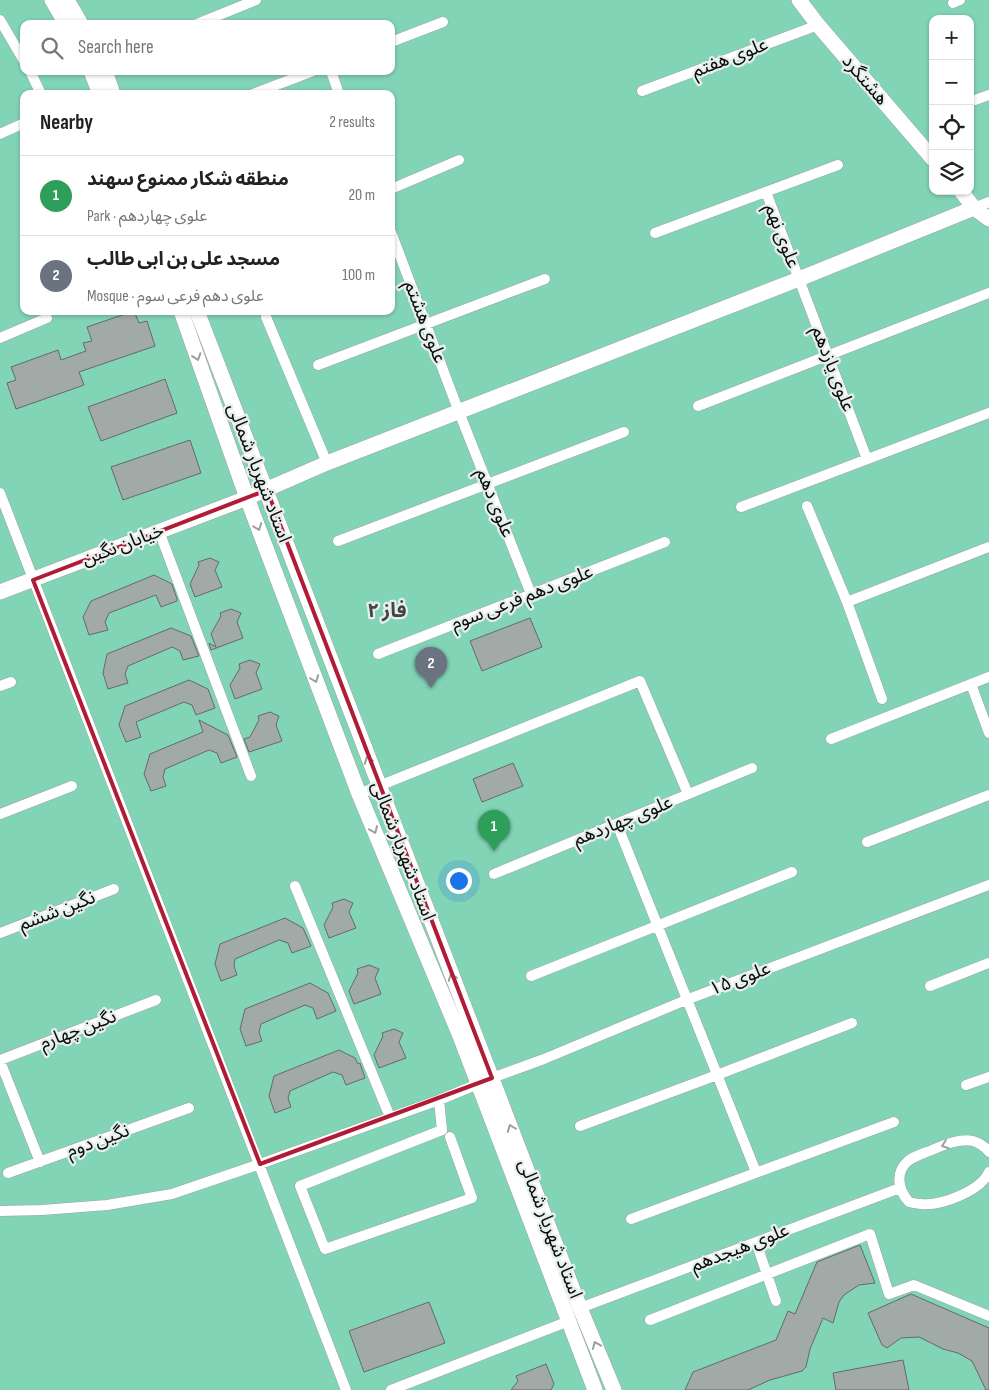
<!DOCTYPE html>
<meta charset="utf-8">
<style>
body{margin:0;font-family:"Sofia Sans Condensed","Noto Sans Arabic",sans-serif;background:#f6f6f6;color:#222}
.controls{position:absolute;right:15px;top:15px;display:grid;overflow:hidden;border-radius:10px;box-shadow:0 1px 4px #0004}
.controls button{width:45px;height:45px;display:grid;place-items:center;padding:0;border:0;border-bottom:1px solid #e0e0e0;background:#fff;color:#222;font:25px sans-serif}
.you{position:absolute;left:458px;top:880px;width:18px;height:18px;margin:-12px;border:4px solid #fff;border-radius:50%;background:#1a73e8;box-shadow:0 0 0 8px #1a73e833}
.badge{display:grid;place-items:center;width:32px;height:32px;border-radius:50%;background:#111827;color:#fff;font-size:16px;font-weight:700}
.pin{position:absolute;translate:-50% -41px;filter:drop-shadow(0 1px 2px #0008)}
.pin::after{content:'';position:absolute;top:26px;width:18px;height:15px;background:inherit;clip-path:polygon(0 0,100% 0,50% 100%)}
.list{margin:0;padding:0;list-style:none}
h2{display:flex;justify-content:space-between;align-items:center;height:65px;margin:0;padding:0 20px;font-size:21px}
h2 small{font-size:16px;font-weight:400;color:#767676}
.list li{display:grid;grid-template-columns:32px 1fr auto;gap:15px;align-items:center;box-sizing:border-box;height:80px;padding:0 20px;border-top:1px solid #e0e0e0}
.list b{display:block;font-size:19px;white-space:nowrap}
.list p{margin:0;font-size:16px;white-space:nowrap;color:#767676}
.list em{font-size:16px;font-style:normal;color:#767676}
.icon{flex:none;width:28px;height:28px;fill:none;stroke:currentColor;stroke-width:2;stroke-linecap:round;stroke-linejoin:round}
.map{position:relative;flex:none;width:989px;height:1390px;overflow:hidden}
.search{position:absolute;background:#fff;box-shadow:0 1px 4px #0004;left:20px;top:20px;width:375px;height:55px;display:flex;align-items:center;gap:12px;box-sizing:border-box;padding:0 18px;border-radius:10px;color:#767676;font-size:19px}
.panel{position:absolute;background:#fff;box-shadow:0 1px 4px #0004;left:20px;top:90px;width:375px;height:225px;border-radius:10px}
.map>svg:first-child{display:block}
</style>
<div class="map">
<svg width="989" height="1390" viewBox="0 0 989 1390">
<rect width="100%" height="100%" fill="#dae2df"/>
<path fill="#82d4b6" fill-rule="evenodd" d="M0 0H989V1390H0ZM933 19H970V191H933ZM24 24H391V71H24ZM24 94H391V311H24Z"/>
<path fill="#a2aaa7" stroke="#636b68" d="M134 311 139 323 147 321 155 346 79 372 84 385 16 409 7 383 16 380 11 367 58 350 61 360 86 351 83 343 92 341 87 327Z
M165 379 177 413 101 441 88 407Z
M190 440 201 473 123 500 111 467Z
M210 558 219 562 215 570 222 587 195 597 190 584 199 565 198 562Z
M154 575 172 584 177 599V601L161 607 156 595 109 613 105 622 108 630 89 635 83 617 91 601Z
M231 609 241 613 237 622 243 638 211 650 209 643 216 647 211 634 221 616 220 613Z
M530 618 542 647 482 671 470 641Z
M171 628 191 636 199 656 183 660 180 651 172 647 128 666 125 674 128 683 108 689 103 673 107 654Z
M250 660 260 664 256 673 262 689 235 699 230 685 240 668 239 664Z
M189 680 208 689 215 708 196 715 192 705 184 702 136 722 141 737 126 742 119 725 125 706Z
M270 712 279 716 276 725 282 741 249 752 244 739 250 737 259 720 258 716Z
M199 720 228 735 237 757 221 763 217 753 209 750 165 769 163 777 166 786 151 791 144 774 150 754 203 732Z
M513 763 523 786 482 802 473 779Z
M344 899 353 903 349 912 356 928 329 938 324 925 333 907 332 903Z
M285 918 303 928 311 946 292 953 288 943 279 940 235 959 234 966 237 975 221 981 215 964 220 944Z
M369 965 379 969 375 978 381 994 354 1004 349 991 358 973 357 969Z
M310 983 328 993 336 1011 317 1019 313 1008 305 1005 261 1024 259 1032 262 1041 246 1046 240 1029 245 1009Z
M394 1029 403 1033 399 1042 406 1058 379 1068 374 1055 383 1036 382 1033Z
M339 1050 355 1058 358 1064 360 1063 365 1078 346 1085 342 1075 333 1072 290 1091 288 1098 291 1107 275 1113 269 1096 274 1076Z
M860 1245 875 1283 859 1285 844 1295 839 1302 833 1323 823 1318 810 1349 806 1367 802 1371 770 1380 748 1390H685L693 1372 776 1340 788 1311 795 1314 817 1262Z
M911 1294 989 1328V1390H986L972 1361 958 1353 943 1349 919 1337 901 1338 887 1348 882 1345 868 1313Z
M429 1302 445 1343 364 1372 349 1331Z
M903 1360 909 1390H836L833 1373Z
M546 1364 554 1384 551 1390H511L518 1381 516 1376Z"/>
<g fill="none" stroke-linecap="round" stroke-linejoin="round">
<defs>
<path id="street" d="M953 3 960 0
M0 20 24 61
M197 24 256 0
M391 42 443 22
M30 71 41 94
M331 71 339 94
M642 91 818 25
M253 94 313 71
M975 100 989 95
M0 134 24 123
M391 189 459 160
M766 192 867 459
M974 208 989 202
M391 232 459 412 531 594
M655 233 838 165
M266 317 327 463
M0 338 47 318
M318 365 545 279
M698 406 989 293
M0 493 346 1390
M807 506 847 602 882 699
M741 507 989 413
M159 531 251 776
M338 541 624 432
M847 602 989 547
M378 654 665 542
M971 684 989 733
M0 686 11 682
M831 739 989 677
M359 794 640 681 688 794
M0 814 72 786
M617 824 756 1172
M867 842 989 795
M494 874 752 768
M295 886 390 1117
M0 933 114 889
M531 976 792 872
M930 986 989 963
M0 1060 156 1000
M0 1061 40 1162
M492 1078 544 1059 686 1000 989 885
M966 1085 989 1077
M439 1100 442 1130 300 1186 325 1249 472 1198 450 1137
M580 1126 717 1075 852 1023
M989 1152C985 1147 980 1143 973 1141 960 1138 944 1145 932 1150 925 1153 914 1156 908 1161 894 1173 899 1191 909 1202 913 1203 917 1204 921 1204 941 1206 981 1191 989 1172
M8 1173 189 1108
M0 1211 42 1210 107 1205 172 1194 260 1164 439 1100 478 1084
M631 1219 894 1122
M756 1242 776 1301
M580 1308 900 1188
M650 1320 870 1234 889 1294 914 1285 989 1316
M391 1390 569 1321"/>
<path id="secondary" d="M52 0 66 24
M67 0 81 24
M799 0 818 25 933 159
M91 71 100 94
M105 71 113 94
M961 191 974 208 989 219
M181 311 247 498 359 794 460 1036 595 1390
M197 311C325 643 452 976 580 1308L614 1390
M0 592 247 498 327 463 799 279 974 208"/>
</defs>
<use href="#street" stroke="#9da5a1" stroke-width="11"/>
<use href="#secondary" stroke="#9da5a1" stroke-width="16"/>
<use href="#street" stroke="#fff" stroke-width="10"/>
<use href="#secondary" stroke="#fff" stroke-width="15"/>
</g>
<defs><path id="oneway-chevron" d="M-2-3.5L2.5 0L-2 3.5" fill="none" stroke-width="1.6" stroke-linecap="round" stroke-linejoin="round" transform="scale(1.25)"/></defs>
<g stroke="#9d9e9d">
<use href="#oneway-chevron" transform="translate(197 357) rotate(71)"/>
<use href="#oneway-chevron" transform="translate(258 527) rotate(69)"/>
<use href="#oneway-chevron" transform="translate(315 679) rotate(69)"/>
<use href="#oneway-chevron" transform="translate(368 760) rotate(-111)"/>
<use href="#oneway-chevron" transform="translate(374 830) rotate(67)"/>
<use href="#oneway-chevron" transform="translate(452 977) rotate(-111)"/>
<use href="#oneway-chevron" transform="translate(511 1128) rotate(-111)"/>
<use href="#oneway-chevron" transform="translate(945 1145) rotate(161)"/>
<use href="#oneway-chevron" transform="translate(596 1345) rotate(-112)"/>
</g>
<path fill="none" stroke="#b01c36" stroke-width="4" stroke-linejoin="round" d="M267 490 492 1078 260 1164 33 580Z"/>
<g text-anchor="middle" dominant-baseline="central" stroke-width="4.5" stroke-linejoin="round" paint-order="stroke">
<g font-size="19" fill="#090c0b" stroke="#e7efec">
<text transform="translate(730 58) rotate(-21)">علوی هفتم</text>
<text transform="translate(865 80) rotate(49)">هشتگرد</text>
<text transform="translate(782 236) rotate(69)">علوی نهم</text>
<text transform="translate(425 322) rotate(69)">علوی هشتم</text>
<text transform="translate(833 369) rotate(69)">علوی یازدهم</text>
<text transform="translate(259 473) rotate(69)">استاد شهریار شمالی</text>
<text transform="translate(495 503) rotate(68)">علوی دهم</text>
<text transform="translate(123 545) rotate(-21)">خیابان نگین</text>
<text transform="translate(522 598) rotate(-21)">علوی دهم فرعی سوم</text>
<text transform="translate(623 821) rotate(-22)">علوی چهاردهم</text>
<text transform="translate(403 851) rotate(69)">استاد شهریار شمالی</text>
<text transform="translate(57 911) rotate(-21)">نگین ششم</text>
<text transform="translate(740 979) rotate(-21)">علوی ۱۵</text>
<text transform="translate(78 1030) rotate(-21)">نگین چهارم</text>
<text transform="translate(98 1141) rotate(-20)">نگین دوم</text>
<text transform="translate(550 1229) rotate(69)">استاد شهریار شمالی</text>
<text transform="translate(740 1248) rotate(-21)">علوی هیجدهم</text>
</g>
<g font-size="20" font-weight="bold" fill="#404744" stroke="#e7efec">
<text x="387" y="611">فاز ۲</text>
</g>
</g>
</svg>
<div class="controls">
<button>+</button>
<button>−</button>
<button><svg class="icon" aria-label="locate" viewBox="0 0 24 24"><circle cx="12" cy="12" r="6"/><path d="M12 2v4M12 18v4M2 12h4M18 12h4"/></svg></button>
<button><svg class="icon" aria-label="layers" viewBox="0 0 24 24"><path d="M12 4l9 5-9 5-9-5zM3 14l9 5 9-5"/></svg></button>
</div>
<div class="you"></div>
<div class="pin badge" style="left:494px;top:851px;background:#2e9e5b">1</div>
<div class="pin badge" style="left:431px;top:688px;background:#6b7280">2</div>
<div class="search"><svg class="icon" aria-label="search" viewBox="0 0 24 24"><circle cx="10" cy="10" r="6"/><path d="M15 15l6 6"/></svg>Search here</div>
<section class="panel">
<h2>Nearby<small>2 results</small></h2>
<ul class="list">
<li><span class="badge" style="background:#2e9e5b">1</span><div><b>منطقه شکار ممنوع سهند</b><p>Park · علوی چهاردهم</p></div><em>20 m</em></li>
<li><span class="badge" style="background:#6b7280">2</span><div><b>مسجد علی بن ابی طالب</b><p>Mosque · علوی دهم فرعی سوم</p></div><em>100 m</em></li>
</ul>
</section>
</div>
